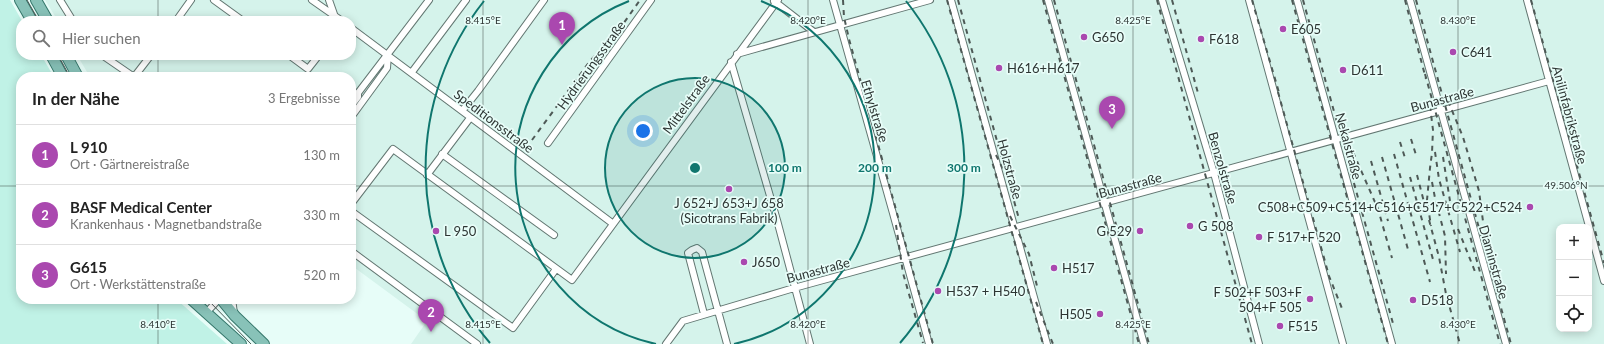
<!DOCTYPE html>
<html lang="de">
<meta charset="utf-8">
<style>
body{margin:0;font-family:Lato,sans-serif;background:#f2f2f2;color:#222}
.controls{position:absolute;right:12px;bottom:12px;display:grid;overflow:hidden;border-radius:8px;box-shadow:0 2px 10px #0003}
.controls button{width:36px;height:36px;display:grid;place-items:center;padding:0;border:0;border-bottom:1px solid #e0e0e0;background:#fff;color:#222;font:20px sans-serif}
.you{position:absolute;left:643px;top:131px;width:14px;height:14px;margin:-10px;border:3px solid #fff;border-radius:50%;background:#1a73e8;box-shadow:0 0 0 6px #1a73e833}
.badge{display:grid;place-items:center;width:26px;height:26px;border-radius:50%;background:#aa48af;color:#fff;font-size:13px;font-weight:700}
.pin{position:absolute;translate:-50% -33px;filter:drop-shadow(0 1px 2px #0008)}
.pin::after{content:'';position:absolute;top:21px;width:14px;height:12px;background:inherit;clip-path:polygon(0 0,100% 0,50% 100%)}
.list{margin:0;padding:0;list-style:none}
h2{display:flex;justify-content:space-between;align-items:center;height:52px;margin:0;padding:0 16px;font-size:17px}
h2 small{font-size:13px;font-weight:400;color:#767676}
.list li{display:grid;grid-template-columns:26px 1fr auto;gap:12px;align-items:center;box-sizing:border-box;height:60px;padding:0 16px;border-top:1px solid #e0e0e0}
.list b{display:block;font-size:15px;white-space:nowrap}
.list p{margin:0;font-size:13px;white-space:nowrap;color:#767676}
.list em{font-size:13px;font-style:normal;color:#767676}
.icon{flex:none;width:22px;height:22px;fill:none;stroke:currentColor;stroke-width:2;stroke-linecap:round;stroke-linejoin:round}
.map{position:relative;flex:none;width:1604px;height:344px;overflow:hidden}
.search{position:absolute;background:#fff;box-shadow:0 2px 10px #0003;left:16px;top:16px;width:340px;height:44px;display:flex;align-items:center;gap:10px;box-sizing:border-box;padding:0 14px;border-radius:16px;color:#767676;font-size:15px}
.panel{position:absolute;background:#fff;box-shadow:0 2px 10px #0003;left:16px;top:72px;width:340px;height:232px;border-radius:16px}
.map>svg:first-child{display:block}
</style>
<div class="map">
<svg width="1604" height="344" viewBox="0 0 1604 344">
<rect width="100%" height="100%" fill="#e7fdf8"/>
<path fill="#d5f3eb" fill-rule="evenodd" d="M45 0H1604V344H411L427 321 351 265V77H90L77 55H351V21H58ZM1559 227H1589V329H1559Z"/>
<path fill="#c0f2e6" d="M0 0H10L22 21 21 55H41L54 77H21V299H176L227 344H0Z"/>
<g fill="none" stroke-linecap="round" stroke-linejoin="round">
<defs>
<path id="street" d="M60 0 73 21
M214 0 243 21
M312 0 342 21
M329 0 335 17
M833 0C865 115 898 229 929 344
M951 0 1047 344
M1048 0 1144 344
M1162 0 1214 173 1259 344
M1249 0 1343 344
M1297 0 1392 344
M1410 0 1506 344
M1527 0 1604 281
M774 1 814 32
M176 21 191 0
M351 28 612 223
M737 54 930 0
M102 55 134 77
M289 55 308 69 319 55
M731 62 777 220 810 344
M412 72 466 0
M134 77 151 55
M351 97 353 94 358 93 429 0
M351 106 358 97V93
M462 111 478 91 544 0
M351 121 352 116 387 68 388 54
M548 143 651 0
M442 154 554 235
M427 175 470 118
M351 204 393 149 572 280 778 0
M351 211 513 328 556 269
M351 251 477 344
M232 299 234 313
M206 313 219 299
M704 314 688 253 692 250 697 248 702 252 727 344
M666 344 683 321 794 288 1549 81"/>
<path id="primary" d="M20 0 32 21
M36 0 48 21
M51 55 63 77
M66 55 78 77
M191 299 241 344
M221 299 235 316 264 344"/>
</defs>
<use href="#street" stroke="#637772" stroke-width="8"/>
<use href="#primary" stroke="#35776b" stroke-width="12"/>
<use href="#street" stroke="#fff" stroke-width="6"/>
<use href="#primary" stroke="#88c2b8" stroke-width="10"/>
<path stroke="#4e5956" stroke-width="1" d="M27 0 39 21
M58 55 70 77
M207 299 251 344"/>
<path stroke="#4e5956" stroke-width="2" stroke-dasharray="5 5" stroke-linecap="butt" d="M843 0 844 17 849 39 933 344
M947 0 1043 344
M958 0 1002 159
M1043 0 1139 344
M1054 0 1149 344
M1157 0 1252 344
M1172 0 1198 93
M1252 0 1280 96
M1292 0 1388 344
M1303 0 1394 327
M1405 0 1426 79
M1416 0 1511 344
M1531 0 1604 263
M1425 74 1500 344
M1278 92 1329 276 1343 311
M1448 101 1463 137 1479 191 1484 229
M1430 106 1433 130 1432 153 1430 168 1427 200 1431 226
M1345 134 1378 209 1392 258
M1411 139 1416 155
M532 140 590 61 616 34 640 0
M1400 142 1405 158
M1435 152 1439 179 1460 252
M1394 154 1430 282
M996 155 1008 179 1019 219
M1382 157 1409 253
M1443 157 1450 201
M1371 161 1388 221
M1417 175 1424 202
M1410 177 1434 263
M1432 182 1435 198 1445 236 1446 274
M1010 216 1029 254 1037 286
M1429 220 1439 257 1446 294 1460 344
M896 225 903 273 923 343
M1458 229 1476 274
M1036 302 1053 344"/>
</g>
<path fill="none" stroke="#2d3533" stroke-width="1" stroke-opacity="0.45" d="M158 0V21M483 0V344M808 0V344M1133 0V344M1458 0V344M158 55V77M0 186H21M351 186H1604M158 299V344"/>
<circle cx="695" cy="168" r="90" fill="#0f766e" fill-opacity=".12"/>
<g fill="none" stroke="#0f766e" stroke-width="2">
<circle cx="695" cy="168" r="90"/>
<path d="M656 344A180 180 0 0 1 629 1M761 1A180 180 0 0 1 734 344"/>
<path d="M490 343A269 269 0 0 1 484 1M906 1A269 269 0 0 1 900 343"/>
</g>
<g fill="#aa48af" stroke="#e7fdf8" stroke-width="1.5">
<circle cx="1283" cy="29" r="4"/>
<circle cx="1084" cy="37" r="4"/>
<circle cx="1201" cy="39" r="4"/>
<circle cx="1453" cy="52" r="4"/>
<circle cx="999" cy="68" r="4"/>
<circle cx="1343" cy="70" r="4"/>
<circle cx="729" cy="189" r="4"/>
<circle cx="1530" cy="207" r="4"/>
<circle cx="1190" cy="226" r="4"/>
<circle cx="436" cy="231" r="4"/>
<circle cx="1140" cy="231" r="4"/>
<circle cx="1259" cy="237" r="4"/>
<circle cx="744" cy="262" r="4"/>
<circle cx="1054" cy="268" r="4"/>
<circle cx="938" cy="291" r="4"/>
<circle cx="1310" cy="299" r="4"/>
<circle cx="1413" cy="300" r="4"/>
<circle cx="1100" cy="314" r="4"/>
<circle cx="1280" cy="326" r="4"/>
</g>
<g text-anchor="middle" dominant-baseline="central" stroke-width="3.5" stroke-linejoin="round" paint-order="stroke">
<g font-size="13" fill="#2d3533" stroke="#e7fdf8" text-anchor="start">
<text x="1291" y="29">E605</text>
<text x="1092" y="37">G650</text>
<text x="1209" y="39">F618</text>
<text x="1461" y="52">C641</text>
<text x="1007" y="68">H616+H617</text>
<text x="1351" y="70">D611</text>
<text x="729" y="203" text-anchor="middle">J 652+J 653+J 658<tspan x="729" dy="15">(Sicotrans Fabrik)</tspan></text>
<text x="1522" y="207" text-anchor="end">C508+C509+C514+C516+C517+C522+C524</text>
<text x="1198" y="226">G 508</text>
<text x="444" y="231">L 950</text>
<text x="1132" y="231" text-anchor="end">G 529</text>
<text x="1267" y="237">F 517+F 520</text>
<text x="752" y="262">J650</text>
<text x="1062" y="268">H517</text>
<text x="946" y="291">H537 + H540</text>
<text x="1302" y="292" text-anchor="end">F 502+F 503+F<tspan x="1302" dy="15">504+F 505</tspan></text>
<text x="1421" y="300">D518</text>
<text x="1092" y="314" text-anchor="end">H505</text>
<text x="1288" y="326">F515</text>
</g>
<g font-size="13" fill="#2d3533" stroke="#e7fdf8">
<text transform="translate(591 65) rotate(-54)">Hydrierungsstraße</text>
<text transform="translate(1442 99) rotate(-15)">Bunastraße</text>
<text transform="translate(686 104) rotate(-54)">Mittelstraße</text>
<text transform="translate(875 111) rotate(73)">Ethylstraße</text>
<text transform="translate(1570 115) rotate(75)">Anilinfabrikstraße</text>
<text transform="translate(494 121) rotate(37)">Speditionsstraße</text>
<text transform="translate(1349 146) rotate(75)">Nekalstraße</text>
<text transform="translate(1223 168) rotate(74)">Benzolstraße</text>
<text transform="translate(1010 169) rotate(75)">Holzstraße</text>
<text transform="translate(1130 185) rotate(-15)">Bunastraße</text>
<text transform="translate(1494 262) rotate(74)">Diaminstraße</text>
<text transform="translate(818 270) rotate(-15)">Bunastraße</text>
</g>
</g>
<g font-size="10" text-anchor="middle" fill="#2d3533" stroke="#e7fdf8" stroke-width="3.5" stroke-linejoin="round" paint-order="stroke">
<text x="483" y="24">8.415°E</text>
<text x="808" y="24">8.420°E</text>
<text x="1133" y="24">8.425°E</text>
<text x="1458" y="24">8.430°E</text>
<text x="1566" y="189">49.506°N</text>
<text x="158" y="328">8.410°E</text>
<text x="483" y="328">8.415°E</text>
<text x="808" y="328">8.420°E</text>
<text x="1133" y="328">8.425°E</text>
<text x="1458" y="328">8.430°E</text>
</g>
<circle cx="695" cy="168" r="6" fill="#0f766e" stroke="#e7fdf8" stroke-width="2"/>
<g font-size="12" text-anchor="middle" font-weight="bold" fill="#0f766e" stroke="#e7fdf8" stroke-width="3.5" stroke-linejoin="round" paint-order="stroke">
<text x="785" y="172">100 m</text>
<text x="875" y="172">200 m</text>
<text x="964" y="172">300 m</text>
</g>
</svg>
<div class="controls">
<button>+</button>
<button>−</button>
<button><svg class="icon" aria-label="locate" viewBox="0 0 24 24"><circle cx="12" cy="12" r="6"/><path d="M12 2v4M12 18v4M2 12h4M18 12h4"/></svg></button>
</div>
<div class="you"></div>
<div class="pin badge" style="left:562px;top:45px">1</div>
<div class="pin badge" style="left:431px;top:332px">2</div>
<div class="pin badge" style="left:1112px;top:129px">3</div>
<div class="search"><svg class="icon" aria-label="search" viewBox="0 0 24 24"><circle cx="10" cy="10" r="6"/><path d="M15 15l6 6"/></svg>Hier suchen</div>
<section class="panel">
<h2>In der Nähe<small>3 Ergebnisse</small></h2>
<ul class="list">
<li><span class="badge">1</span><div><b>L 910</b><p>Ort · Gärtnereistraße</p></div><em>130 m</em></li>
<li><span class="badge">2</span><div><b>BASF Medical Center</b><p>Krankenhaus · Magnetbandstraße</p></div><em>330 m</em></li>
<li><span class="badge">3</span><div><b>G615</b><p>Ort · Werkstättenstraße</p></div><em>520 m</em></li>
</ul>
</section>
</div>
